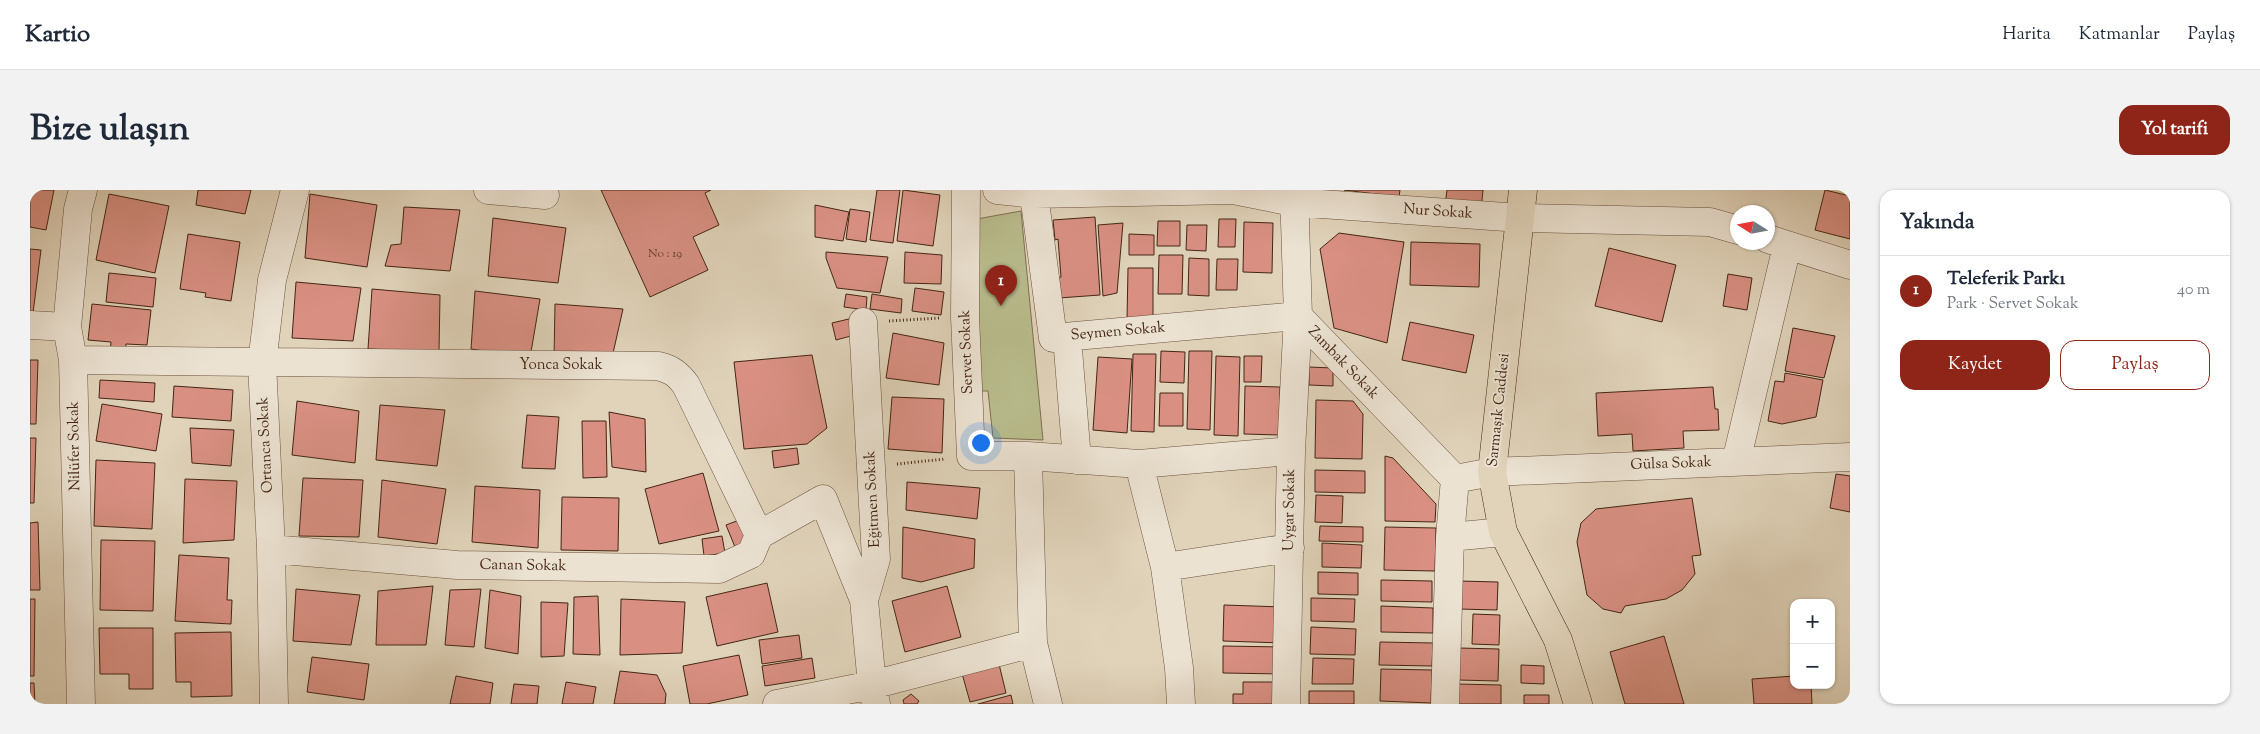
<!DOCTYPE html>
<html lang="tr">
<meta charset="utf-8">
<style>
body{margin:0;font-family:"Sorts Mill Goudy",serif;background:#f2f2f3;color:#1f2937}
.controls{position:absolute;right:15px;bottom:15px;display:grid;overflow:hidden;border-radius:10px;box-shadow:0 1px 4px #0004}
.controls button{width:45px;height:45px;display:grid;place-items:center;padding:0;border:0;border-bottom:1px solid #e0e1e3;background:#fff;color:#1f2937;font:25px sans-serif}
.compass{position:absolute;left:1700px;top:15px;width:45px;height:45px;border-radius:50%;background:#fff;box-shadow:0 1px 4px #0004;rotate:281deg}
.you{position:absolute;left:950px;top:252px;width:18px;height:18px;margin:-12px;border:4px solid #fff;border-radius:50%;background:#1a73e8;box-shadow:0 0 0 8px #1a73e833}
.badge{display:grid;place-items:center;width:32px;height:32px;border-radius:50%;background:#8f2418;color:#fff;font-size:16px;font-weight:700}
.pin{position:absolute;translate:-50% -41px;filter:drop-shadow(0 1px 2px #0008)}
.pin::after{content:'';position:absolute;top:26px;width:18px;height:15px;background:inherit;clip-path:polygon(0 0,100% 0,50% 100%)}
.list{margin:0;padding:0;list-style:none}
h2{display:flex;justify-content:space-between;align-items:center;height:65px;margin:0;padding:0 20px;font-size:21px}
h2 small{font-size:16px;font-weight:400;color:#747a83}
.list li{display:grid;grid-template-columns:32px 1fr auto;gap:15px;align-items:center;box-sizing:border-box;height:70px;padding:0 20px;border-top:1px solid #e0e1e3}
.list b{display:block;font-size:19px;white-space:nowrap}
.list p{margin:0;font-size:16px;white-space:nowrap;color:#747a83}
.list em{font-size:16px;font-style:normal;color:#747a83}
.actions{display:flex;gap:10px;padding:15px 20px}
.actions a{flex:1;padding:11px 0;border:1px solid #8f2418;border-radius:15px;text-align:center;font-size:18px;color:#8f2418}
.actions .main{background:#8f2418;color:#fff}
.map{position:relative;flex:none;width:1820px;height:514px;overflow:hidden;border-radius:15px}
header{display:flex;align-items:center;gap:30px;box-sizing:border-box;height:70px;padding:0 25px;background:#fff;border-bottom:1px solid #e0e1e3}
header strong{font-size:24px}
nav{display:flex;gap:28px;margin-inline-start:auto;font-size:18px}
.intro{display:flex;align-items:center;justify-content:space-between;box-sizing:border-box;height:120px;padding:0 30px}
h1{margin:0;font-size:35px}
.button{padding:12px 22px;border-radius:15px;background:#8f2418;color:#fff;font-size:18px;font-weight:700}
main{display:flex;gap:30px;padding:0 30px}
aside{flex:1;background:#fff;border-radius:15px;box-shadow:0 1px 4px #0004}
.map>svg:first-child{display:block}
</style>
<header>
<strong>Kartio</strong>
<nav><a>Harita</a><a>Katmanlar</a><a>Paylaş</a></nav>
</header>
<div class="intro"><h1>Bize ulaşın</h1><a class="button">Yol tarifi</a></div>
<main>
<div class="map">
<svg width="1820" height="514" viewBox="0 0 1820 514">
<rect width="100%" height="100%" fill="#e0d3ba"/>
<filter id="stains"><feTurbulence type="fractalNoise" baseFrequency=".004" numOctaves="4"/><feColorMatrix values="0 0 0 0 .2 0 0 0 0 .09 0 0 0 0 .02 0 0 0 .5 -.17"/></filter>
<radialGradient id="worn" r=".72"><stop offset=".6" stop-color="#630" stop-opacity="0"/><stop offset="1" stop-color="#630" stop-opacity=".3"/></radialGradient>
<path fill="#b8bb8c" stroke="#7e7050" d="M991 21 1013 250 963 248 958 201H945L941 30Z"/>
<path fill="#d99083" stroke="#442614" d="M0 0H24L16 40 0 37Z
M168 0H221L215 24 166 15Z
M571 0H681L675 3 689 35 663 47 678 80 620 107Z
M847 0H870L863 53 840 50Z
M873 0 910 5 903 56 867 51Z
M1314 0H1370L1369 7Z
M1417 0H1453L1451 20 1415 16Z
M1795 0 1820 6V49L1785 40Z
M79 4 139 16 125 83 66 70Z
M280 4 347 15 337 77 275 68Z
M785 15 819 22 813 51 785 47Z
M374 17 430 20 420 81 355 76 361 55 371 54Z
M820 19 840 22 836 52 816 49Z
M1065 27 1070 105 1029 108 1028 88 1031 87 1028 49 1025 50 1023 30Z
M463 28 536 38 528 93 458 86Z
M1189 29H1206L1205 57H1188Z
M1128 31H1150V56H1127Z
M1214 32 1243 33 1242 83 1213 82Z
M1093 33 1087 103 1073 106 1068 35Z
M1157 35H1177L1176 61 1156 60Z
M1309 43 1374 52 1357 153 1304 138 1290 59Z
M158 44 210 52 201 111 175 107 176 103 150 99Z
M1099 44 1124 45V65H1099Z
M1381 52 1450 54 1449 97 1380 95Z
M1579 58 1646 75 1632 132 1565 116Z
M0 59 11 60 3 123 0 122Z
M796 62 858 67 850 103 807 98 796 68Z
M875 62 912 65 911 94 874 93Z
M1129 65H1153L1152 104H1128Z
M1159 68 1179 69V106L1158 105Z
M1187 69H1208L1207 100H1186Z
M1098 78H1123V130H1097Z
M79 83 126 88 123 117 76 112Z
M1698 84 1722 88 1717 120 1693 116Z
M266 92 331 98 323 151 262 148Z
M885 98 914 102 911 125 882 121Z
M342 99 410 105 409 162 338 159Z
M445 101 510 109 500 168 441 159Z
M816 104 837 107 836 120 814 117Z
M842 104 872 109 871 123 840 119Z
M62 114 121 120 117 155 96 154 95 165 80 163 81 152 58 150Z
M525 114 593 119 581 172 524 168Z
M827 127 832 143 806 150 802 133Z
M1380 132 1444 145 1436 183 1372 170Z
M1763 138 1805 146 1794 188 1755 181Z
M863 143 914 153 909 195 856 188Z
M1131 161 1155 162 1154 193 1130 192Z
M1159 161H1182L1180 240 1157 239Z
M1103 164H1126L1124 242 1101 241Z
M782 165 797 238 777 254 714 259 704 172Z
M1186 166 1210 167 1208 246 1184 245Z
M1214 166H1232L1231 192H1214Z
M1068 167 1102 169 1097 243 1063 240Z
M0 170H8L6 234H0Z
M1279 177 1303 178V196L1279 195Z
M1755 183 1793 190 1786 227 1752 234 1738 231 1745 191 1754 192Z
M70 190 125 193 124 212 69 208Z
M144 196 203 200 201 231 142 227Z
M1215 196 1250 197 1249 245 1214 244Z
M1683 197 1685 219H1688L1689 240 1653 241 1654 258 1603 261 1602 244 1568 246 1566 203Z
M1130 203H1153V236H1129Z
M862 207 914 209 912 263 858 259Z
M1286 210 1323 211 1333 224 1332 269 1285 268Z
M267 211 329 221 325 273 262 265Z
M72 214 132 224 126 261 66 251Z
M350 215 415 220 407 276 346 270Z
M579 222 615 229 616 282 582 277Z
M497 225 529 227 525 279 492 278Z
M552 231H576L577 287 553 288Z
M160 238 204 240 201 276 162 273Z
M0 248H6L4 313H0Z
M767 258 769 274 744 278 742 261Z
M1355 266 1363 268 1406 314 1405 332 1355 331Z
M66 270 125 273 122 339 64 336Z
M1285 280 1335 281V303L1285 302Z
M673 283 689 341 629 354 615 299Z
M1806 284 1820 286V322L1800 318Z
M273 288 333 290 329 347 269 346Z
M155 289 207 291 204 350 153 353Z
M352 290 416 299 407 354 348 347Z
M877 292 950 298 947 329 876 320Z
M445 296 510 300 508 358 442 352Z
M1286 305 1313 306 1312 333 1285 332Z
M532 307 589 308 588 361 531 360Z
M1662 308 1671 365 1662 366 1665 384 1652 400 1636 409 1595 416 1591 423 1573 419 1557 405 1547 352 1551 333 1566 319Z
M712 329 720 351 705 357 696 335Z
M8 332 10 400H0V333Z
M1290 336 1333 337V352L1289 351Z
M873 337 945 349 944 378 891 392 872 388Z
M1355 337 1406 338 1405 381 1354 380Z
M692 346 695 363 674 366 672 349Z
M71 350 125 351 123 421 70 420Z
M1292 353 1332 355 1331 378 1292 377Z
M149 365 199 368 197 410H202L201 434 145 431Z
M1288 382 1328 383V405L1288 404Z
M1351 390 1402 391V412L1351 411Z
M1429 391 1468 392 1467 420 1428 419Z
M737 393 748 442 687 456 676 407Z
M403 396 396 455H346L348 401Z
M917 396 931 447 875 462 862 411Z
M266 399 330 405 321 455 263 451Z
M451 399 444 457 415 455 420 400Z
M460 400 491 406 488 464 455 458Z
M568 406 570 465 543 464 544 407Z
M1281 408 1325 409 1324 432 1281 431Z
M0 409H5L4 486H0Z
M591 409 655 412 652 463 590 465Z
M511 412 538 413 534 466 511 467Z
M1194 415 1253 417 1252 453 1193 451Z
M1351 416 1403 418V443L1351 442Z
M1443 424 1470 425 1469 455 1442 454Z
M1281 437 1326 439 1325 465 1280 464Z
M69 438H123V499H99V484H70Z
M201 442 202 506 161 507V492H146L145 443Z
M769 445 772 468 732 474 729 450Z
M1634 446 1654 514H1595L1580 462Z
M1350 452 1403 453 1402 476 1349 475Z
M1193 456 1253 457 1252 484 1193 483Z
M1429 458 1469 459 1468 491 1428 490Z
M709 465 718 505 677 514H660L653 476Z
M282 467 339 474 334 510 277 502Z
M782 468 785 488 735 496 732 476Z
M1283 468 1324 469 1323 494H1282Z
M968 470 976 503 940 512 931 480Z
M1491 475 1514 476V494L1491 493Z
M1351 479 1402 480 1401 513 1350 511Z
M590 481 627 485 636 504 635 514H584Z
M426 486 463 493 460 514H420Z
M1764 486V495H1781L1782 514H1724L1722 489Z
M536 492 566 497 563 514H532Z
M1213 492H1255V514H1203V504H1213Z
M0 493H4L5 514H0Z
M484 494 509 496 507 514H481Z
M1427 494 1471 495V514H1427Z
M1279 501H1324V514H1279Z
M881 504 889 511 887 514H874L873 510Z
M981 505 983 514H948Z
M1494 505H1519V514H1494Z"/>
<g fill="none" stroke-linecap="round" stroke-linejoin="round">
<defs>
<path id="minor" d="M458 0 515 5
M936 0 935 127 941 266H998L1109 274 1261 261
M967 0 1004 4 1203 0 1263 12 1490 28 1680 32 1708 40
M1264 0 1268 126 1425 289
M1004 4 1023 148 1268 126 1261 261 1256 514
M1738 49 1820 75
M833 132 846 369 834 410 842 495 846 514
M0 135 37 137
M1037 147 1047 270
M43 170 628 176C641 179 648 184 656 195L729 345
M998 266 1003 453 1018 514
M1706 272 1757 56
M1109 274 1135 377 1149 478 1151 514
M1425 289 1462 282 1820 267
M729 345 793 309 834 410
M1420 347 1473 342
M241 359 427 375 689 379 721 364 729 345
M1135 377 1260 358
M51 514 43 170 37 137 48 19 53 0
M244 514 241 359 232 173 242 90 265 0
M747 514 842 495 1003 453
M1415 514 1420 347 1425 289"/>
<path id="major" d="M1493 0 1462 282 1473 342 1528 450 1548 514"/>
</defs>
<use href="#minor" stroke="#6b513e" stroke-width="29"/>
<use href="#major" stroke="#442614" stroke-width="29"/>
<path stroke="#442614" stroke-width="3" stroke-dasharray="1 2.5" stroke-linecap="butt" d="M859 131 910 128
M867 274 915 269"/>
<use href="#minor" stroke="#ebe2d2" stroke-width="28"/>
<use href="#major" stroke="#e0d3ba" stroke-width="28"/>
</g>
<g text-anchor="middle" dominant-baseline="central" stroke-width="4" stroke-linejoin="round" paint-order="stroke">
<g font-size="12" fill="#694030">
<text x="635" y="64">No : 19</text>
</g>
<g font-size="15" fill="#442614" stroke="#ebe2d2">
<text transform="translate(1408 22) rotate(4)">Nur Sokak</text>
<text transform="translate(1088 142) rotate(-5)">Seymen Sokak</text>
<text transform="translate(937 162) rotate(-92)">Servet Sokak</text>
<text transform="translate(1313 173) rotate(46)">Zambak Sokak</text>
<text x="531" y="175">Yonca Sokak</text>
<text transform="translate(1469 220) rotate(-84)">Sarmaşık Caddesi</text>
<text transform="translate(236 255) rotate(-93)">Ortanca Sokak</text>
<text transform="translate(45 256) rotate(-91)">Nilüfer Sokak</text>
<text transform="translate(1641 274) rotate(-2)">Gülsa Sokak</text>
<text transform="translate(843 309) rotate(-93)">Eğitmen Sokak</text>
<text transform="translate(1260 320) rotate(-89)">Uygar Sokak</text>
<text transform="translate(493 376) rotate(1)">Canan Sokak</text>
</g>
</g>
<rect width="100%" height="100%" filter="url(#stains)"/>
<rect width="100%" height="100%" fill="url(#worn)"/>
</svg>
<div class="controls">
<button>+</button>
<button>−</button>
</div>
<svg class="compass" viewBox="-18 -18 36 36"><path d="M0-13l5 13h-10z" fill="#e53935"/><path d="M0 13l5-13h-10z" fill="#747a83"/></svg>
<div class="you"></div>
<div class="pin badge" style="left:971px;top:116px">1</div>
</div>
<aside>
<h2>Yakında<small></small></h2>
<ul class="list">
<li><span class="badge">1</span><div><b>Teleferik Parkı</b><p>Park · Servet Sokak</p></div><em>40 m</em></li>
</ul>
<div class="actions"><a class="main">Kaydet</a><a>Paylaş</a></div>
</aside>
</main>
